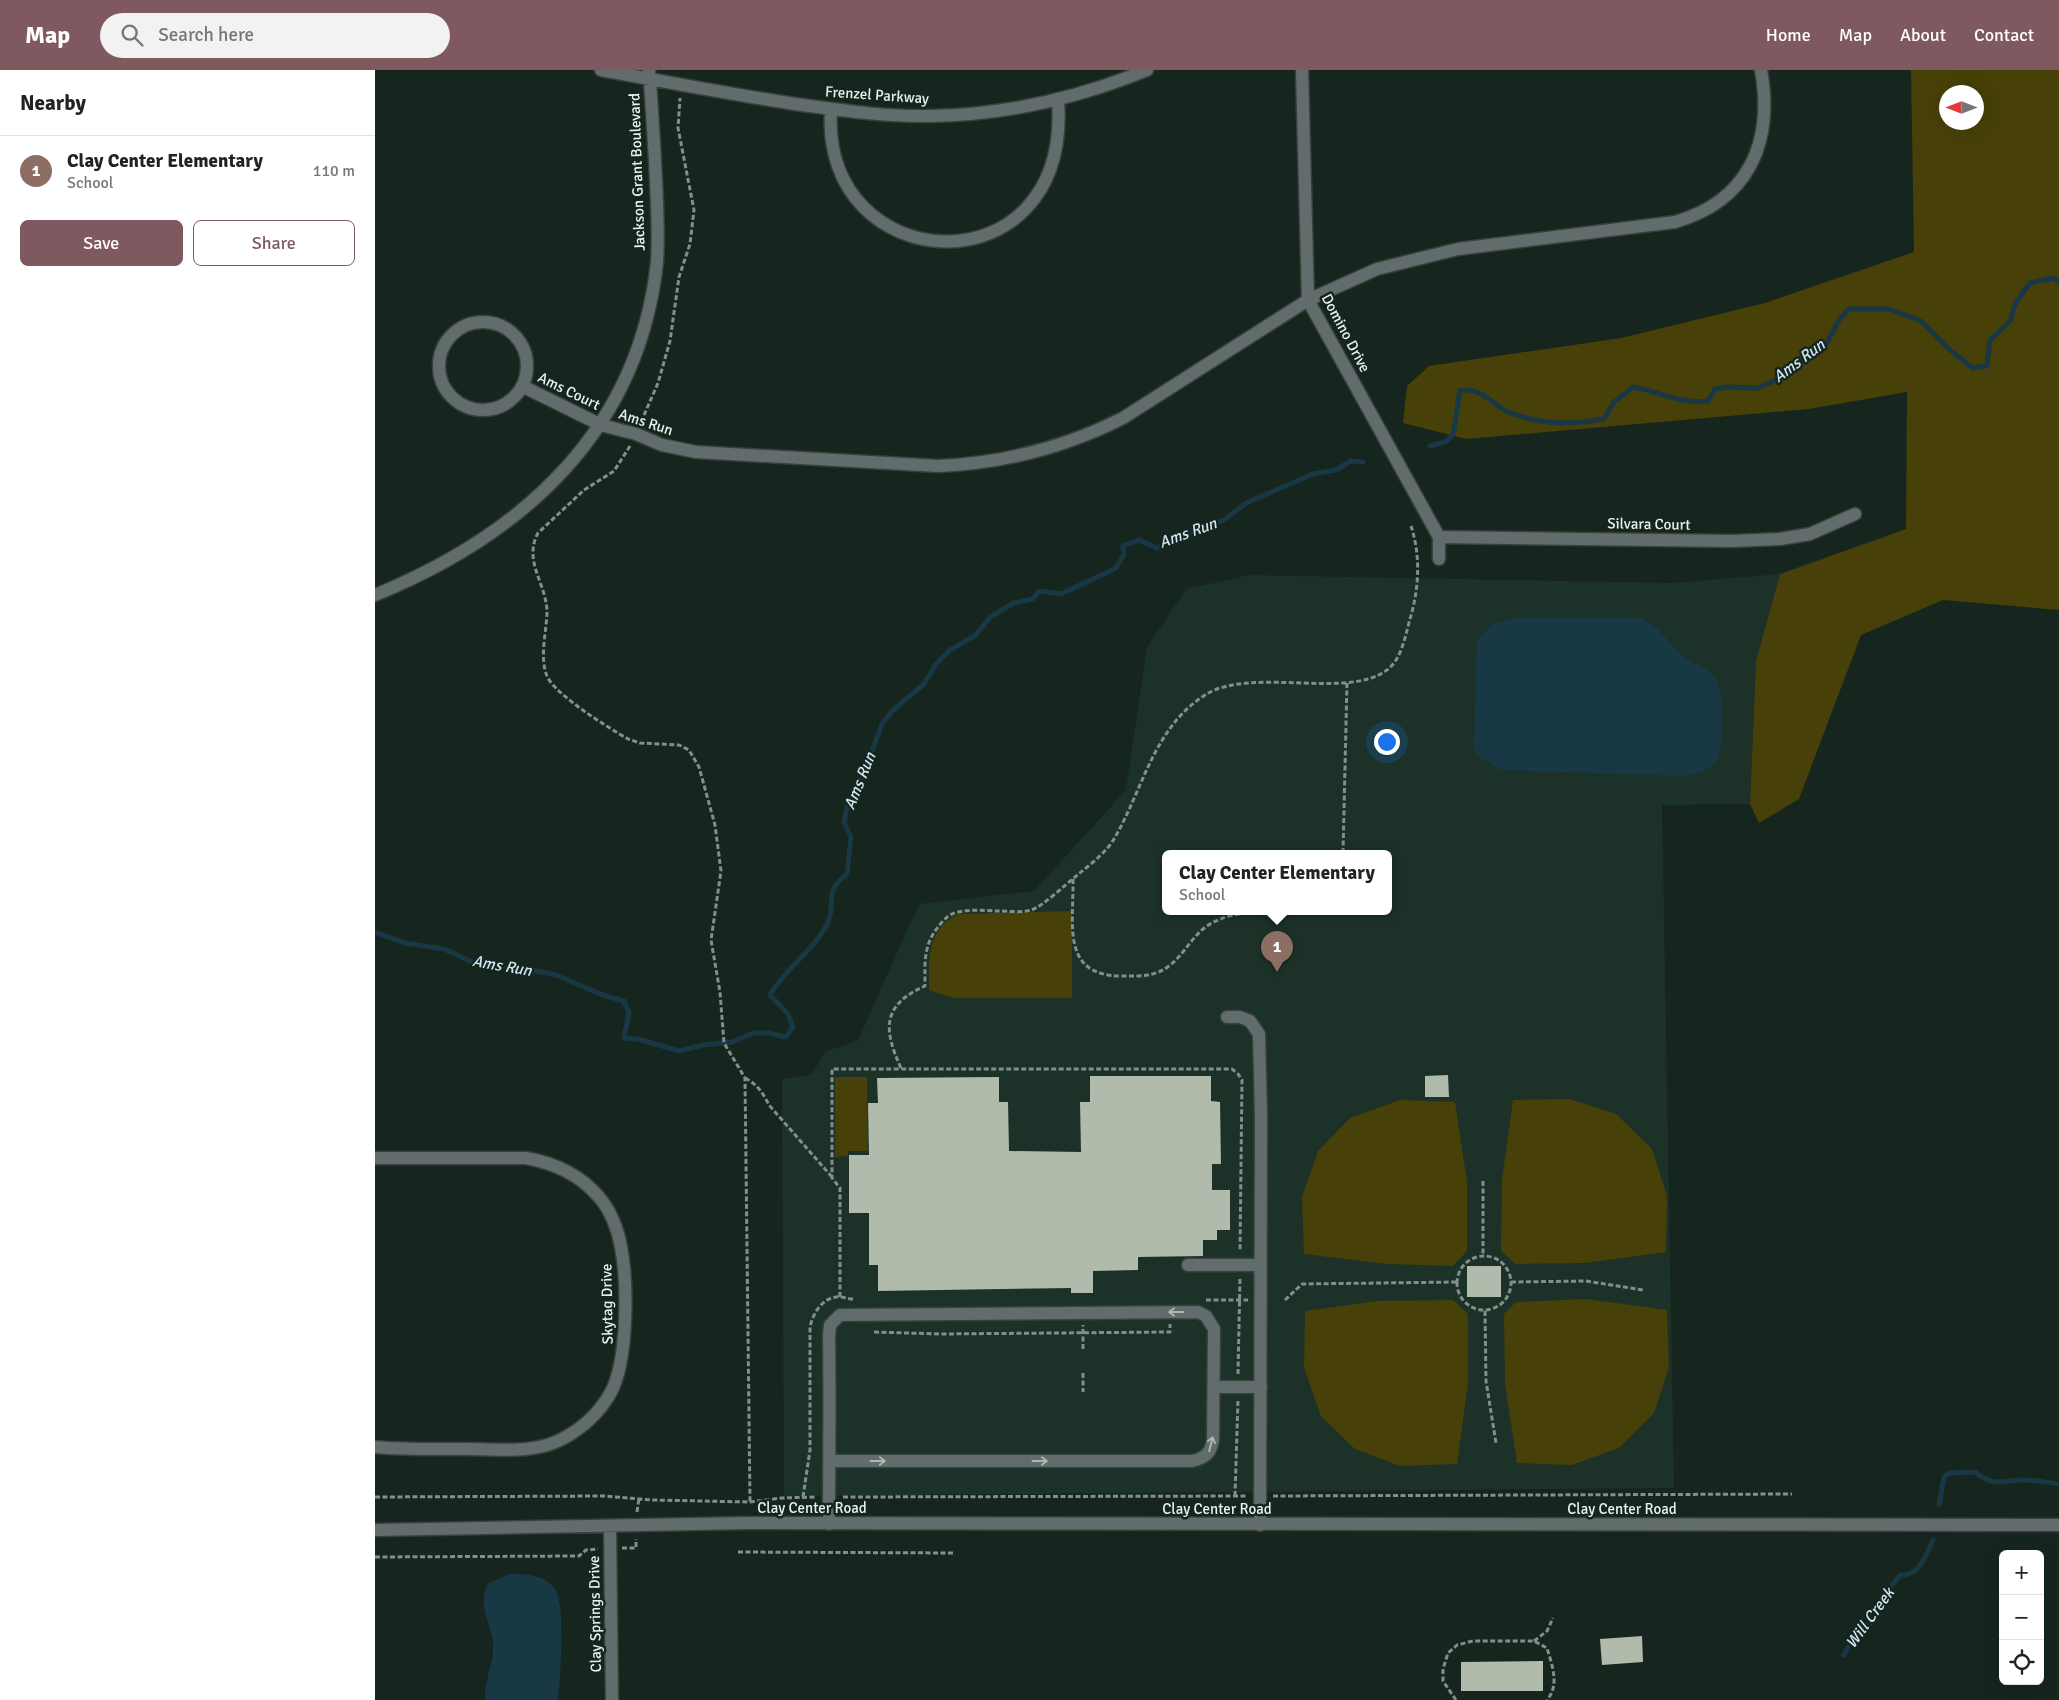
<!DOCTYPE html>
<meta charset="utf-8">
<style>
body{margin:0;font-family:Signika,sans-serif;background:#f2f2f2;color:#222}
.controls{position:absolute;right:15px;bottom:15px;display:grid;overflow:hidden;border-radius:8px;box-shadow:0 5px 20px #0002}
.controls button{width:45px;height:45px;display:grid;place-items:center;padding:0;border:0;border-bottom:1px solid #e0e0e0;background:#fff;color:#222;font:25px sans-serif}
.compass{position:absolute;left:1564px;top:15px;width:45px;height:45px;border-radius:50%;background:#fff;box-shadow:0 5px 20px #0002;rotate:270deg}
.you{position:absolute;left:1011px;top:671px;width:18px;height:18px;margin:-12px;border:4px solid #fff;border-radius:50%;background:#1a73e8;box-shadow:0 0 0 8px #1a73e833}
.badge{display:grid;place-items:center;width:32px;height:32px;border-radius:50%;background:#805860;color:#fff;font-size:16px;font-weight:700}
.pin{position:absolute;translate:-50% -41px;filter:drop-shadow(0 1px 2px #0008)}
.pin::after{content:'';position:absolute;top:26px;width:18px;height:15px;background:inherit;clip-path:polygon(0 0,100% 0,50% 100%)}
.popup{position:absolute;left:787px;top:780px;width:230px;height:65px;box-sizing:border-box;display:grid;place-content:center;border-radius:8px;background:#fff;filter:drop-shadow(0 1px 4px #0005);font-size:16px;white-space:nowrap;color:#767676}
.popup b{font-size:19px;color:#222}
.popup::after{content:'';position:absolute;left:50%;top:100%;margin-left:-10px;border:10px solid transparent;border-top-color:#fff}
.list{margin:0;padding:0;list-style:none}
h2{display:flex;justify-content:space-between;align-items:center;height:65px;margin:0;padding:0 20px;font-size:21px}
h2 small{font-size:16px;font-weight:400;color:#767676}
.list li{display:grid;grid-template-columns:32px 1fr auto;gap:15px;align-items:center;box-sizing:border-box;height:70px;padding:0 20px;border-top:1px solid #e0e0e0}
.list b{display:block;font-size:19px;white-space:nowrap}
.list p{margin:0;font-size:16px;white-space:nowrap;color:#767676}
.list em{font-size:16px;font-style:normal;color:#767676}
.actions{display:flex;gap:10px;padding:15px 20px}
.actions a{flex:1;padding:11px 0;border:1px solid #805860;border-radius:8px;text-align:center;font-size:18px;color:#805860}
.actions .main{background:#805860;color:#fff}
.icon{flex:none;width:28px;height:28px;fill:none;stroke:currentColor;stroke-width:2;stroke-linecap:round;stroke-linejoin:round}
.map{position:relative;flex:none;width:1684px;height:1630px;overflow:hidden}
header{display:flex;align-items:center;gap:30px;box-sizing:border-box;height:70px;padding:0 25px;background:#805860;color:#fff}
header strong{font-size:24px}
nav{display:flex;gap:28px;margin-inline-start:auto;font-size:18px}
.search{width:350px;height:45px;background:#f2f2f2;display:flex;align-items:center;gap:12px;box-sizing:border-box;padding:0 18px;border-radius:28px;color:#767676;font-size:19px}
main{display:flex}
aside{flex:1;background:#fff}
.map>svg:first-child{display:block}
</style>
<header>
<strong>Map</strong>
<div class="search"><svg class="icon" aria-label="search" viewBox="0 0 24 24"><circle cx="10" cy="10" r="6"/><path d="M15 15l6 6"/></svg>Search here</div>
<nav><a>Home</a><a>Map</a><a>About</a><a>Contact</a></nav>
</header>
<main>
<aside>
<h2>Nearby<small></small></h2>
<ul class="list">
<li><span class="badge" style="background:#8d6e63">1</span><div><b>Clay Center Elementary</b><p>School</p></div><em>110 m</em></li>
</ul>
<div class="actions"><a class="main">Save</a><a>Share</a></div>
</aside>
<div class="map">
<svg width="1684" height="1630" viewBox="0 0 1684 1630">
<rect width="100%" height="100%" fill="#16251e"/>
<path fill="#1c3229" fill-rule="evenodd" d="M1405 504 1381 591 1375 734 1287 735 1299 1418 409 1426 407 1009 437 1004 450 982 483 970 544 834 659 821 751 720 772 577 811 519 875 505 1296 513ZM791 783H1013V841H791Z"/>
<path fill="#474008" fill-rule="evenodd" d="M1536 0H1684V540L1568 530 1486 565 1424 729 1384 753 1375 734 1381 591 1405 504 1531 459 1532 322 1434 339 1091 369 1028 353 1032 316 1054 296 1246 268 1390 233 1539 182ZM1602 22V52H1572V22Z
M697 841V928H579L554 920C554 888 551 861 583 844Z
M460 1007H492L493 1081H473V1086L460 1087Z
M1195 1029 1241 1044 1277 1079 1292 1126 1291 1182 1210 1193 1140 1194 1126 1181 1127 1110 1138 1030Z
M1025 1030 1080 1032 1092 1112V1181L1078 1196 1012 1194 929 1184 927 1127 943 1081 975 1048Z
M1211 1229 1292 1240 1294 1297 1279 1343 1244 1378 1197 1395 1142 1393 1130 1313 1129 1244 1141 1232Z
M1078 1230 1093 1244V1313L1082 1394 1025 1396 980 1379 946 1346 929 1298 930 1241 1003 1231Z"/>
<path fill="#193845" d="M1140 547H1262C1284 553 1293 575 1311 588 1320 595 1333 597 1339 607 1347 619 1347 633 1347 648 1347 683 1347 702 1306 706L1126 700 1107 689 1099 680 1102 571 1117 554Z
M134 1504C150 1504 169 1504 180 1519 191 1534 185 1609 183 1630H110C109 1612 117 1598 118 1580 120 1557 99 1536 114 1513Z"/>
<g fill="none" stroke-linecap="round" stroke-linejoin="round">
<path stroke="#193845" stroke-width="5" d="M1055 376 1070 372 1078 365 1085 321C1105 316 1116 333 1133 342 1141 345 1151 348 1159 350 1183 355 1205 353 1229 349L1239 332 1258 317C1284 321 1306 335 1333 331L1340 319 1352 317 1383 318 1403 309 1419 295 1452 273 1464 250 1474 239H1514L1546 251 1575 280 1598 298 1612 296 1615 270 1635 251 1640 234 1655 213 1678 208 1684 212
M0 862 30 873 69 879 99 893 128 899H153L181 905 228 925 249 931 254 943 249 968 263 969 304 981 328 975 358 972 378 963H394L411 967 418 957 413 944 395 925C410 898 442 878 453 852 462 830 447 823 472 804L476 767 469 752 472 737 484 717 507 654 517 641 549 614 561 594 575 580 601 565 615 547 639 533 658 529 664 521 686 524 741 498 749 484 748 476 764 470 782 478 849 450 871 433 938 404 961 400 976 391 988 392
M1564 1435 1569 1407 1574 1403 1600 1402C1620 1418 1627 1410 1648 1410 1661 1410 1672 1412 1684 1414
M1469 1585 1475 1573 1492 1559 1511 1523 1525 1505C1546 1505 1550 1486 1558 1470"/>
</g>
<path fill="#b1bbac" d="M1073 1005 1074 1027H1050V1006Z
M715 1006H836V1031L845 1032 846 1094H837V1120H855V1160H842V1170H828V1186L763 1187V1200L718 1201V1223H696V1218L503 1221V1195H494V1143H474V1085H494L493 1033H503L502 1008 624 1007V1032H633L634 1081 706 1082 705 1032H715Z
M1092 1196H1126V1227H1092Z
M1267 1566 1268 1592 1227 1595 1225 1569Z
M1168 1591V1621H1086V1592Z"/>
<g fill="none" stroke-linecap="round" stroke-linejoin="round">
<defs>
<path id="minor" d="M226 0C291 12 355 24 420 34 465 40 510 47 555 46 630 45 703 28 772 0
M927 0 933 230 1064 467V489
M456 39C444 210 697 224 683 31
M64 296a44 44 0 1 1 88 0a44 44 0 1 1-88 0Z
M147 316 226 355 261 364 287 375 321 382 563 396C629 393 689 378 748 348L933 230 1002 199 1083 179 1300 152C1373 131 1399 73 1386 0
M1064 467 1357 471 1405 469 1435 464 1480 444
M0 525C149 464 264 360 282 192 284 165 282 137 281 109 279 73 277 36 274 0
M852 947H865L875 951 884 964 886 1046 885 1455
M0 1088H151C179 1093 204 1104 223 1126 235 1139 243 1159 246 1177 253 1213 253 1290 236 1322 225 1342 208 1358 187 1369 159 1384 125 1379 95 1379 63 1379 31 1380 0 1377
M813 1195H886
M839 1317H886
M454 1391H817C830 1388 836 1383 838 1370L839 1259 831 1246 823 1242 465 1245 455 1255 454 1266C455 1329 454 1391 454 1454
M235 1457 237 1630
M0 1460 372 1453 1684 1455"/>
</defs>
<use href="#minor" stroke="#34423b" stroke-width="15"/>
<path stroke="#838f89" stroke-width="3" stroke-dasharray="5 2.5" stroke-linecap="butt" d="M266 352 283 313 295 271 304 207 315 174 319 140 303 58 305 28
M255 376 239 401 209 420 163 463C148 491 171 513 172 541 172 560 164 587 172 606 180 625 234 658 253 669L265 673 304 675 314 680 324 697 340 755 346 801 336 870 345 922 349 973 370 1008 375 1432
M968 783 972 612
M698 809C699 854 685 906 747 906 764 906 780 907 794 896 811 883 818 863 837 853 855 843 876 842 896 841
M526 998C508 959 507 935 550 916 550 893 548 876 563 857 567 852 572 846 577 844 591 838 610 841 624 841 633 841 648 843 656 840 667 837 690 815 700 807 713 796 730 784 739 769 768 720 778 658 830 625 878 594 986 635 1019 593 1028 581 1031 563 1035 549 1044 519 1046 486 1036 456
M370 1008C382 1014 388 1023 394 1035L457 1107
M1108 1111V1185
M1082 1213a27 27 0 1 1 54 0a27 27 0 1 1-54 0Z
M1136 1212 1211 1211 1268 1220
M465 1227V1118L457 1108V999H857L863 1004 867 1010 865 1180
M831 1230H873
M910 1230 927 1214 1081 1212
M1110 1241 1111 1311 1121 1373
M499 1262 565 1264 795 1262V1254
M708 1279V1255
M708 1303V1322
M863 1304 865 1208
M860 1426 863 1329
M898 1426 1417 1424
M0 1427 229 1426 277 1430 375 1432 406 1428 441 1427
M428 1427 435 1380V1257C438 1244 446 1229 461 1227 467 1226 472 1229 478 1229
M468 1427 871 1426
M262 1442 264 1428
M247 1478H261V1469
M363 1482 579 1483
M0 1487 204 1486 211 1480 223 1479
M1159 1571 1172 1561 1178 1548
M1081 1630 1068 1611V1599L1073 1583 1082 1575 1098 1571H1159L1172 1578C1177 1595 1185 1615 1172 1630"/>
<use href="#minor" stroke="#636c6c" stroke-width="12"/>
</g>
<defs><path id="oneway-shaft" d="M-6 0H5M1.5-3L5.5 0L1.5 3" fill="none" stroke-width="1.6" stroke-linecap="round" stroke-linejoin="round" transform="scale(1.25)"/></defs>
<g stroke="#adb6b4">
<use href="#oneway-shaft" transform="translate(801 1242) rotate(-180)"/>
<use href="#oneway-shaft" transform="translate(836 1374) rotate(-76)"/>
<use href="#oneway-shaft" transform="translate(503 1391)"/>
<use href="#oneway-shaft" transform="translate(665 1391)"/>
</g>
<g text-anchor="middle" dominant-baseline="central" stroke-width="5" stroke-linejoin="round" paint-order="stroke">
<g font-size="15" fill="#e9f3ee" stroke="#16251e">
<text transform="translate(502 25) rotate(4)">Frenzel Parkway</text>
<text transform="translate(262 102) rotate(-92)">Jackson Grant Boulevard</text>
<text transform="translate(971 263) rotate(62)">Domino Drive</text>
<text transform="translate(194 321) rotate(26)">Ams Court</text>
<text transform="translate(271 352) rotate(18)">Ams Run</text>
<text transform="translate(1274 454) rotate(1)">Silvara Court</text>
<text transform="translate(232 1234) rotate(-91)">Skytag Drive</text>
<text x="437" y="1438">Clay Center Road</text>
<text x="842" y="1439">Clay Center Road</text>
<text x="1247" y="1439">Clay Center Road</text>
<text transform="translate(220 1544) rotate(-91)">Clay Springs Drive</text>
</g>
<g font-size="16" font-style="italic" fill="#d0e6f1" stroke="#16251e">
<text transform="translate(1424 291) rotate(-37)">Ams Run</text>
<text transform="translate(813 463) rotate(-20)">Ams Run</text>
<text transform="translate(485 711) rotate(-68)">Ams Run</text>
<text transform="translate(127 896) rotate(10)">Ams Run</text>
<text transform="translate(1495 1548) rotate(-54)">Will Creek</text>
</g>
</g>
</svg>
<div class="controls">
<button>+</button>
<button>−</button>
<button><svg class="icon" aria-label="locate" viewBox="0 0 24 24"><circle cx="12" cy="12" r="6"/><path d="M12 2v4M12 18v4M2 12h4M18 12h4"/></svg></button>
</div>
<svg class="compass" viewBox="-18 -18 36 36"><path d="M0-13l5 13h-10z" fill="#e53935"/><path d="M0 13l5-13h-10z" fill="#767676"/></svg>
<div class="you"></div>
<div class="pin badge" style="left:902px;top:902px;background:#8d6e63">1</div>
<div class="popup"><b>Clay Center Elementary</b>School</div>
</div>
</main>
